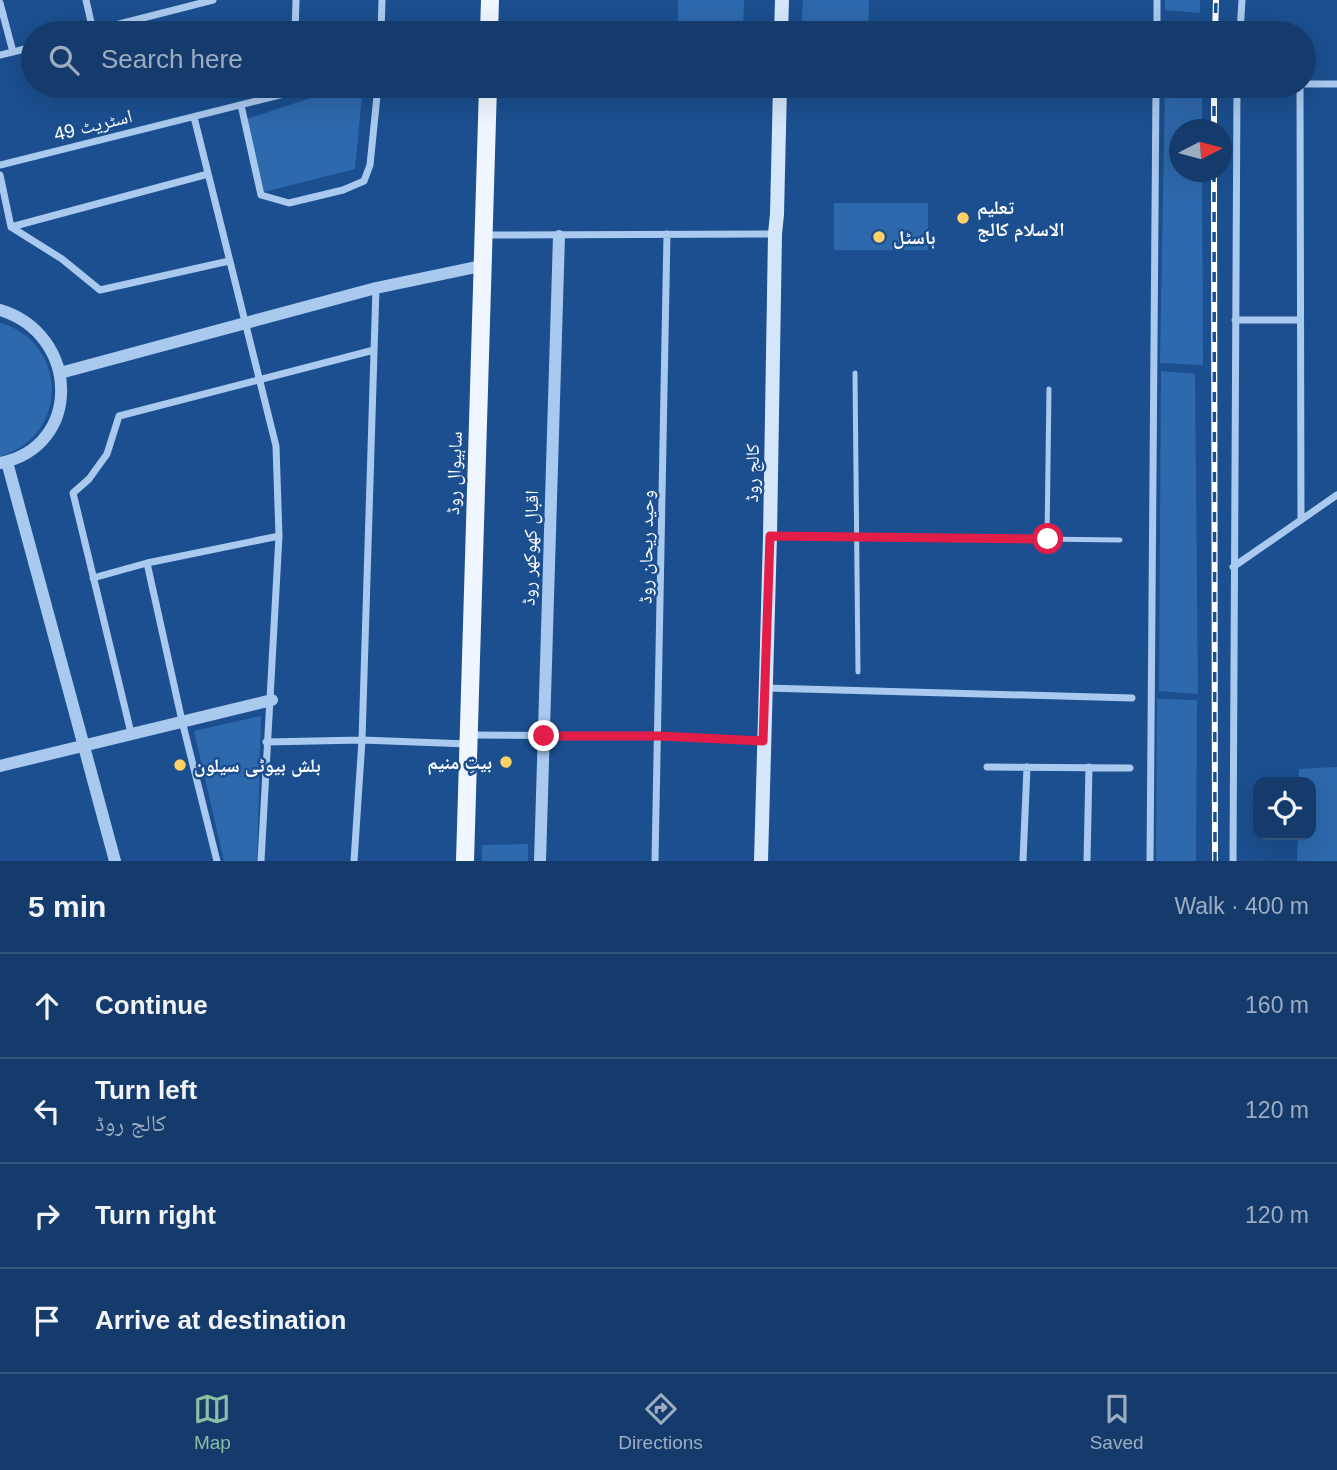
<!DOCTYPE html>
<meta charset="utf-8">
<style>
body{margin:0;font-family:Helvetica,"Noto Naskh Arabic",sans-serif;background:#214673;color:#f1f3f6}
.controls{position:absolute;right:21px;bottom:21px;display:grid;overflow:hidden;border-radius:14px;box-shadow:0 7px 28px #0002}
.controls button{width:63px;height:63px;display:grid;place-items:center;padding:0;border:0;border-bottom:2px solid #33557e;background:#143b6b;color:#f1f3f6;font:35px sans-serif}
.compass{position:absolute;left:1169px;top:119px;width:63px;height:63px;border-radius:50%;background:#143b6b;box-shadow:0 7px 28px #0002;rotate:84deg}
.stop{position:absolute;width:21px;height:21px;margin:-16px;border:5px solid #e11d48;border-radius:50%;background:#fff}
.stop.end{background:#e11d48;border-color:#fff;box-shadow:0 2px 7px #0008}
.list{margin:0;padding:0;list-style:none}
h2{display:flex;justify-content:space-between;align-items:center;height:91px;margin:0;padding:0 28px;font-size:30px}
h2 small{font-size:23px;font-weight:400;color:#9dadc1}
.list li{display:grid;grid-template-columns:46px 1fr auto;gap:21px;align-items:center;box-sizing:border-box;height:105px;padding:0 28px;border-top:2px solid #33557e}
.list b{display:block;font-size:26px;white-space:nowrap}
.list p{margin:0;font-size:23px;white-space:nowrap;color:#9dadc1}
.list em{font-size:23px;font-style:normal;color:#9dadc1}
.icon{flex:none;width:38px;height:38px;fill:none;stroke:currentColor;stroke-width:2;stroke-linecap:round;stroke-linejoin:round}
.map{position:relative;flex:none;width:1337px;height:861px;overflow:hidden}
.search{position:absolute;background:#143b6b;box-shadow:0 7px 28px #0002;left:21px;right:21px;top:21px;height:77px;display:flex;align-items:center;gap:18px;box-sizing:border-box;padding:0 24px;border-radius:38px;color:#9dadc1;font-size:26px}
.sheet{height:511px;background:#143b6b}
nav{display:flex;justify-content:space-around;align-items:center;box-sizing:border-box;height:98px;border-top:2px solid #33557e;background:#143b6b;font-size:19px;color:#9dadc1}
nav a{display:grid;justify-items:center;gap:4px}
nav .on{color:#8abfa5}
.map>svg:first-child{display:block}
</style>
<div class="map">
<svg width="1337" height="861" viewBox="0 0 1337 861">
<rect width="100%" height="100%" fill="#1b4f8f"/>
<path fill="#2e69ad" d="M678 0H744L743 33H678Z
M803 0H869L868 33H801Z
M1165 0H1200V13L1165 10Z
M1166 22 1202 24V33H1166Z
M347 86H363L355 169 264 192 247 119Z
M1165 86H1202V129L1180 130V172H1202L1203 365 1160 363Z
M834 203H928V250H834Z
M0 323C51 336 69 399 33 437 24 447 12 452 0 457Z
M1161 371 1195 374 1198 694 1159 691Z
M1157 699 1197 700 1196 861H1156Z
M261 716 257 861H224L194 731Z
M1337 767V861H1297L1298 835H1311V782H1298L1299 769Z
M528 844V861H482V845Z"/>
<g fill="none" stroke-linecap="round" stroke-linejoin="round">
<path stroke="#a9c9ee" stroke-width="5" d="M855 373 858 672
M770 536 1120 540
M1047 539 1049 389"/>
<path stroke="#a9c9ee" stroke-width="7" d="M86 0 93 31
M0 3 13 52
M84 33 213 0
M295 33 296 0
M381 33 382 0
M1157 33V0
M1240 33 1242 0
M0 55 33 47
M1304 84H1337
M1300 86 1301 519
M241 105 261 195 289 203 343 190 364 181 370 165 378 86
M194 117 276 446 279 536 261 861
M0 165 316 86
M0 175 11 227 62 259 100 290 229 261
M11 227 208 174
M484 235 775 234
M1235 320H1300
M147 563 182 721 217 861
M1233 567 1337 495
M93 578 147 563 279 536
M766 688 1132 698
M131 733 73 493 89 479 107 454 119 416 374 350
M469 735 659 736 763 741
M266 742 362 740 468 744
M987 767 1130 768
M354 861 362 740 376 288
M655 861 667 234
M1023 861 1027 767
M1087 861 1089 767
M1150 861 1156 86
M1233 861 1237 86"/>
<path stroke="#a9c9ee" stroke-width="12" d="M0 310C80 334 83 447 0 463
M60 373 376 288 481 266
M7 462 115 861
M0 766 272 700
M540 861 559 236"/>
<path stroke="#d6e6fa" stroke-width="14" d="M781 33 782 0
M761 861 770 536 775 234 777 214 780 86"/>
<path stroke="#f0f6ff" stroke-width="18" d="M489 33 490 0
M465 861 488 86"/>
<defs>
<path id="rail" d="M1215 33 1216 0
M1214 86V130
M1214 172 1215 861"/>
</defs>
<use href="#rail" stroke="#fff" stroke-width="6"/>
<use href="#rail" stroke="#1b4f8f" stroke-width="3.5" stroke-dasharray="10" stroke-linecap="butt"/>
</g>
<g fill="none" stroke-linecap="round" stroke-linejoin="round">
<path stroke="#e11d48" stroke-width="9" d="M544 736H659L763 741 770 536 1048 539"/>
</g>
<g fill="#ffd166" stroke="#1b4f8f" stroke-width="2.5">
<circle cx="963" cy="218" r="7"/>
<circle cx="879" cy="237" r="7"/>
<circle cx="506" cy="762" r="7"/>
<circle cx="180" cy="765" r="7"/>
</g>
<g text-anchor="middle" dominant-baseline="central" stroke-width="5" stroke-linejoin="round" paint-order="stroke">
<g font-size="19" fill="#fff" stroke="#1b4f8f">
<text transform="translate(93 125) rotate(-14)">اسٹریٹ 49</text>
<text transform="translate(454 473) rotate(-88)">ساہیوال روڈ</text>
<text transform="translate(752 473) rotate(-89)">کالج روڈ</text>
<text transform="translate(646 547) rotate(-89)">وحید ریحان روڈ</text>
<text transform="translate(530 548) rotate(-88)">اقبال کھوکھر روڈ</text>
</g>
<g font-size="19" font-weight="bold" fill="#fff" stroke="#1b4f8f" text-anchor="start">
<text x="977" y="207">تعلیم<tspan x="977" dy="22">الاسلام کالج</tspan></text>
<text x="893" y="237">ہاسٹل</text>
<text x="492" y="762" text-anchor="end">بیتِ منیم</text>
<text x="194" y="765">بلش بیوٹی سیلون</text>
</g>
</g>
</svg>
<div class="controls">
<button><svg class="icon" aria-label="locate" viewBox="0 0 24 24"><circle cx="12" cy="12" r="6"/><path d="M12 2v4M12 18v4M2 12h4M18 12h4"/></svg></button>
</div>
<svg class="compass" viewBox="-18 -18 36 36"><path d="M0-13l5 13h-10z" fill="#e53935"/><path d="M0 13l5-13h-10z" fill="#9dadc1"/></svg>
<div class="stop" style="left:1048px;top:539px"></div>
<div class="stop end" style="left:544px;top:736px"></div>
<div class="search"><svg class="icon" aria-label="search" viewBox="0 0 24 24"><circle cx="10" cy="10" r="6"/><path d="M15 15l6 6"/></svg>Search here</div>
</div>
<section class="sheet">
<h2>5 min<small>Walk · 400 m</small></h2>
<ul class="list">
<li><svg class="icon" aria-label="ahead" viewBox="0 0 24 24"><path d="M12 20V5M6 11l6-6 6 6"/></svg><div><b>Continue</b></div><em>160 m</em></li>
<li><svg class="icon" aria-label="left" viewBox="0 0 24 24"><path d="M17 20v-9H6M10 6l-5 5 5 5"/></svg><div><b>Turn left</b><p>کالج روڈ</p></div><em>120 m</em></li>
<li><svg class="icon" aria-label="right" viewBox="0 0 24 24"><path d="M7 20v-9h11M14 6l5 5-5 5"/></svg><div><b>Turn right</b></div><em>120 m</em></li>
<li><svg class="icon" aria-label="arrive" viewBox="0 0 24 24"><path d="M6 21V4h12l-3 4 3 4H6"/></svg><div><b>Arrive at destination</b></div></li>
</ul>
</section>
<nav>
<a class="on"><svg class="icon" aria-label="map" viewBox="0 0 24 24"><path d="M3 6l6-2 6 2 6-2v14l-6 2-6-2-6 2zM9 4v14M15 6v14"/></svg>Map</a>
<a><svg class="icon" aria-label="directions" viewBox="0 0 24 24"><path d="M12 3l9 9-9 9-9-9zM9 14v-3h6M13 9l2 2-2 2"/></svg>Directions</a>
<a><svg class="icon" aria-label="saved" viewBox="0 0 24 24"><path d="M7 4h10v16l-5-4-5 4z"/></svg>Saved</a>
</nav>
